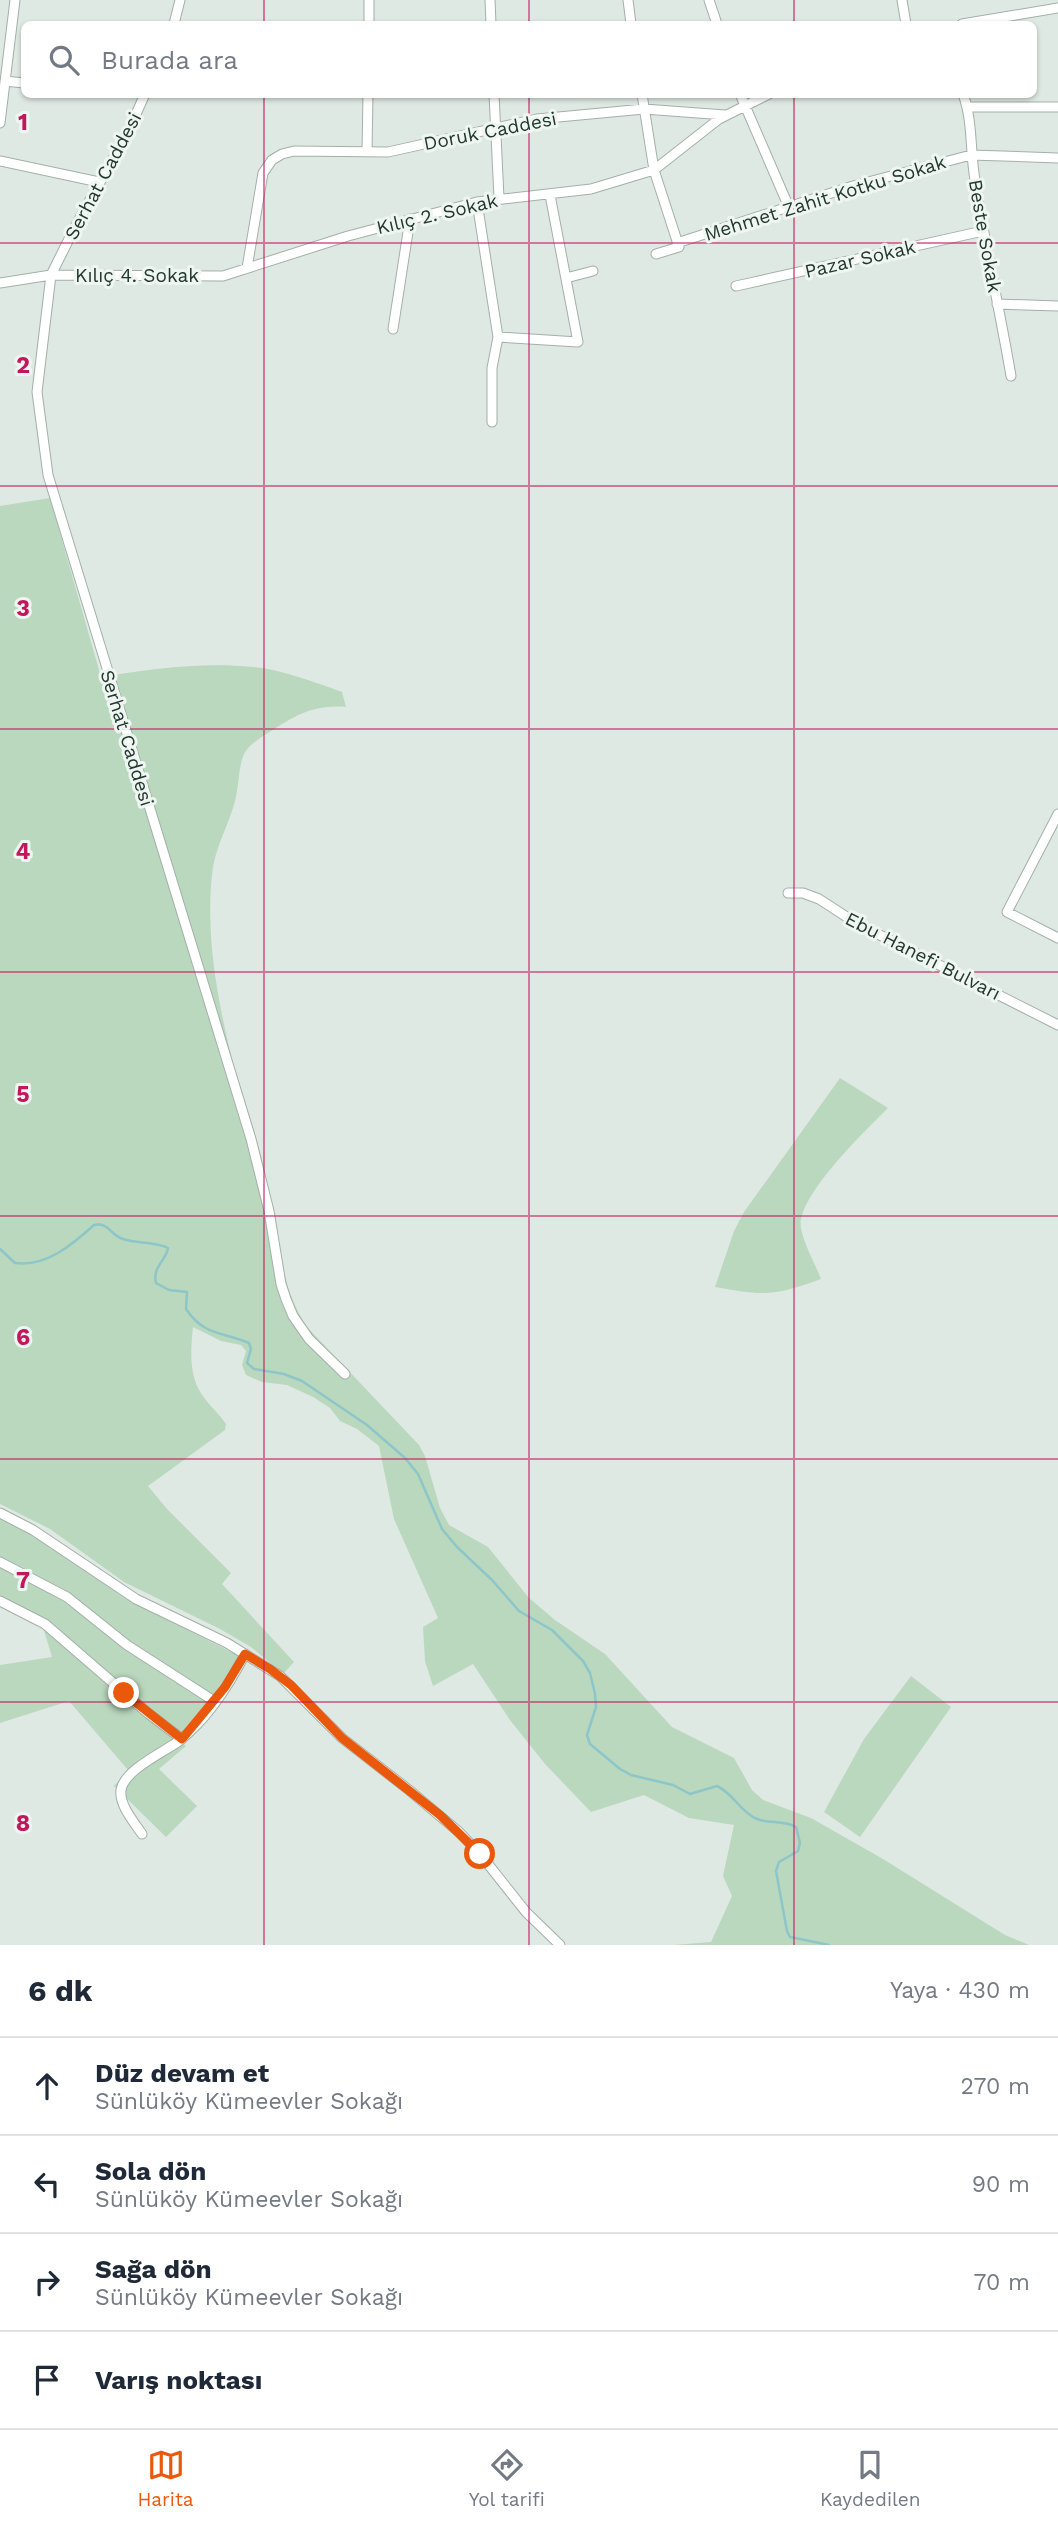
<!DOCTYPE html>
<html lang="tr">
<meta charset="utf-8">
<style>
body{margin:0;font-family:"Work Sans",sans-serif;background:#f2f2f3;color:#1f2937}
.stop{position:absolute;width:21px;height:21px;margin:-16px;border:5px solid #ea580c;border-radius:50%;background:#fff}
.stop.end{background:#ea580c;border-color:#fff;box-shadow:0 2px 7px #0008}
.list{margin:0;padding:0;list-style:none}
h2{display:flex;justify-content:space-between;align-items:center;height:91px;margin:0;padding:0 28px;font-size:30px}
h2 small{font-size:23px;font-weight:400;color:#747a83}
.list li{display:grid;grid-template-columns:46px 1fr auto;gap:21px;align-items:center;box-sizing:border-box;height:98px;padding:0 28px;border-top:2px solid #e0e1e3}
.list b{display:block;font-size:26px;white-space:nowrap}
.list p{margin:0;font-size:23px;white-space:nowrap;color:#747a83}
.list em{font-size:23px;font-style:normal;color:#747a83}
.icon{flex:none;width:38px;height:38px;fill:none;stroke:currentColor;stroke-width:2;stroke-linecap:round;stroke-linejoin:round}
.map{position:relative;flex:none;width:1058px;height:1945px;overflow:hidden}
.search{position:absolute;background:#fff;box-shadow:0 2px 5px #0004;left:21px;right:21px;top:21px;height:77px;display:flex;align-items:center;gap:18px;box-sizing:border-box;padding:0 24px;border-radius:10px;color:#747a83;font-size:26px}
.sheet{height:483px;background:#fff}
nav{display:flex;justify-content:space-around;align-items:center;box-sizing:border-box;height:98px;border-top:2px solid #e0e1e3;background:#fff;font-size:19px;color:#747a83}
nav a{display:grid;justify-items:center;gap:4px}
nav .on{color:#ea580c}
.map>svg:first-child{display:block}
</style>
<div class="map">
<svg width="1058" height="1945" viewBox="0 0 1058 1945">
<rect width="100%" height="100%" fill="#dfe9e3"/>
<path fill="#bad8be" d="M50 498 101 677C152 669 202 662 253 667 283 670 313 682 342 692L346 707C314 704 294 716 268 733 259 739 249 744 244 754 238 768 239 787 235 801 229 824 217 844 213 867 204 933 218 1003 234 1067 242 1098 254 1128 262 1159 266 1179 271 1200 275 1221 281 1260 285 1294 307 1327L419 1445 425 1456 440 1508 449 1525 488 1547 529 1598 555 1620 605 1654 672 1727 734 1758 752 1790 763 1800 811 1818 883 1859 1005 1935 1029 1945H673L711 1942 732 1896 723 1876 734 1825 689 1818 644 1795 591 1812 545 1764 510 1720 473 1664 433 1686 425 1661 423 1627 438 1618 394 1519 379 1446 357 1429 340 1421 330 1408 313 1397 287 1385 262 1382 246 1375 242 1365 246 1351 241 1345 221 1341 193 1327C191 1346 189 1370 198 1388 205 1402 218 1412 226 1424L225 1430 148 1486 167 1509 231 1573 222 1584 294 1662 283 1674 251 1647 220 1629 124 1582 50 1529 0 1504V506Z
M840 1078 888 1108C867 1129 795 1198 801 1228 804 1245 815 1263 821 1279 774 1296 764 1296 715 1287L734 1231 744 1212Z
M0 1517 22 1527 126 1599 241 1657 214 1696 179 1740 186 1746 159 1769 197 1806 166 1837 114 1786 128 1770 69 1701 0 1723V1665L52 1657 43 1627 0 1607Z
M911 1676 951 1707 860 1837 824 1812 864 1739Z"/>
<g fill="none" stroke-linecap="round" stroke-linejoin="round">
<path stroke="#8dc6c8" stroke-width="2.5" d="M0 1249 15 1263C46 1267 72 1245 94 1225 109 1222 110 1235 123 1239 137 1244 154 1241 168 1248 166 1261 152 1267 156 1283L169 1290 187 1292 186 1309C204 1336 223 1332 249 1343L251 1349 247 1363 254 1369 284 1374 302 1381 367 1425 405 1458 418 1474 442 1529 457 1547 492 1580 519 1611 552 1630 583 1661 590 1673 595 1694 596 1707 587 1735 590 1744 620 1769 631 1775 673 1785 690 1794 717 1786C733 1793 740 1812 757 1819 769 1824 784 1820 796 1827L800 1843 798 1851 779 1862 776 1871 787 1931 790 1937 829 1945"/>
<defs>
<path id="minor" d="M490 0 491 24
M628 0 631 24
M709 0 717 24
M902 0 906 24
M174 24 180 0
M369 24V0
M962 24 1058 8
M5 81 24 83
M145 94 128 132 76 225 51 275 37 392 48 475 251 1139 269 1211 281 1284 286 1299 293 1316 309 1339 345 1374
M494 94 499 198
M642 94 654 170 679 247 656 254
M740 94 788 205
M963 94C973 121 970 152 975 180 985 246 1000 311 1011 376
M968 107H1058
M0 123 15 0
M367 152 368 94
M0 161 99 182
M477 202 498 337 492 368V422
M677 243 853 186 971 155 1058 158
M247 268 263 173 272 160 282 154 294 151 388 152 537 119 644 109 725 115
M566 278 593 271
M0 283 51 275 223 276 348 236 477 202 591 189 654 170 719 119 769 94
M736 286 983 231
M997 304 1058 306
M393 329 410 219
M498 337 578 342 550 195
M1058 814 1007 912 1058 938
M788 893H803L819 899 856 923 1058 1025
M0 1513 33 1530 136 1599 227 1643 280 1676 342 1738 409 1790 459 1832 480 1854 526 1912 560 1945
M0 1562 67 1597 127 1645 214 1701
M0 1601 45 1624 149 1714 182 1739
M142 1834C134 1822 119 1805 121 1790 124 1770 164 1752 179 1741 206 1720 229 1685 245 1654"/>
</defs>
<use href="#minor" stroke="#a3b0a9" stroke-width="11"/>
<use href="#minor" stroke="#fff" stroke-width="9"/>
</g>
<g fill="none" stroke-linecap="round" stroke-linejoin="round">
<path stroke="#ea580c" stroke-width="9" d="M124 1693 182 1739 225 1687 245 1654 270 1669 291 1685 342 1738 440 1815 480 1854"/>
</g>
<path fill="none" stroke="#c2185b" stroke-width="2" stroke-opacity="0.55" d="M264 0V24M529 0V24M794 0V24M264 94V1945M529 94V1945M794 94V1945M0 243H1058M0 486H1058M0 729H1058M0 972H1058M0 1216H1058M0 1459H1058M0 1702H1058"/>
<g text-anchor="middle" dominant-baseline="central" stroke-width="6" stroke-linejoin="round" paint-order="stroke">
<g font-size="19" fill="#22372f" stroke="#eff6f2">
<text transform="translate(490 131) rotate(-11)">Doruk Caddesi</text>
<text transform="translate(103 176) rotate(-62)">Serhat Caddesi</text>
<text transform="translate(825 198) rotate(-17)">Mehmet Zahit Kotku Sokak</text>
<text transform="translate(437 214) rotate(-13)">Kılıç 2. Sokak</text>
<text transform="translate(985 236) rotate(80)">Beste Sokak</text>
<text transform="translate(860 259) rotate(-13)">Pazar Sokak</text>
<text x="137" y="275">Kılıç 4. Sokak</text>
<text transform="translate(127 738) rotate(73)">Serhat Caddesi</text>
<text transform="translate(923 956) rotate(27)">Ebu Hanefi Bulvarı</text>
</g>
</g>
<g font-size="23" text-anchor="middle" font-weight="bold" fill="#c2185b" stroke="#eff6f2" stroke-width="6" stroke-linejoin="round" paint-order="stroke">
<text x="23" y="130">1</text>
<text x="23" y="373">2</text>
<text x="23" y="616">3</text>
<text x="23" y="859">4</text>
<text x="23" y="1102">5</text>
<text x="23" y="1345">6</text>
<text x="23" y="1588">7</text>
<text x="23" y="1831">8</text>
</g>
</svg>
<div class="stop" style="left:480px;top:1854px"></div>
<div class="stop end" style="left:124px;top:1693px"></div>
<div class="search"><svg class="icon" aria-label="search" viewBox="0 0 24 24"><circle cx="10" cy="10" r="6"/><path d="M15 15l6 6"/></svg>Burada ara</div>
</div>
<section class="sheet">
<h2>6 dk<small>Yaya · 430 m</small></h2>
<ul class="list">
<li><svg class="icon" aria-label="ahead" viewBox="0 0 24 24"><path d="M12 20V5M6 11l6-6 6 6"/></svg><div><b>Düz devam et</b><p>Sünlüköy Kümeevler Sokağı</p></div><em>270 m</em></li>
<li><svg class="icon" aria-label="left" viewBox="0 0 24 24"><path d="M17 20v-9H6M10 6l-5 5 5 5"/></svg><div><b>Sola dön</b><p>Sünlüköy Kümeevler Sokağı</p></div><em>90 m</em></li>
<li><svg class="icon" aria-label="right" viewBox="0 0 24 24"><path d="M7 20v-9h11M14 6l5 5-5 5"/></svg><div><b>Sağa dön</b><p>Sünlüköy Kümeevler Sokağı</p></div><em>70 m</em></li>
<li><svg class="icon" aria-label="arrive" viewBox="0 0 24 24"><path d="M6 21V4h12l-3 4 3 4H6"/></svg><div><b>Varış noktası</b></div></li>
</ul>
</section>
<nav>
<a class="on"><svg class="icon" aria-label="map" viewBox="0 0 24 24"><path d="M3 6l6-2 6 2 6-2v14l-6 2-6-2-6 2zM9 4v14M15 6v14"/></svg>Harita</a>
<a><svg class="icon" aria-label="directions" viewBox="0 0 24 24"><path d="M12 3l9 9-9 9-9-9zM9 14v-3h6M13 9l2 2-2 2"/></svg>Yol tarifi</a>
<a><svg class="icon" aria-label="saved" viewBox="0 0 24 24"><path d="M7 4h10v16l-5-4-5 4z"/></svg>Kaydedilen</a>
</nav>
